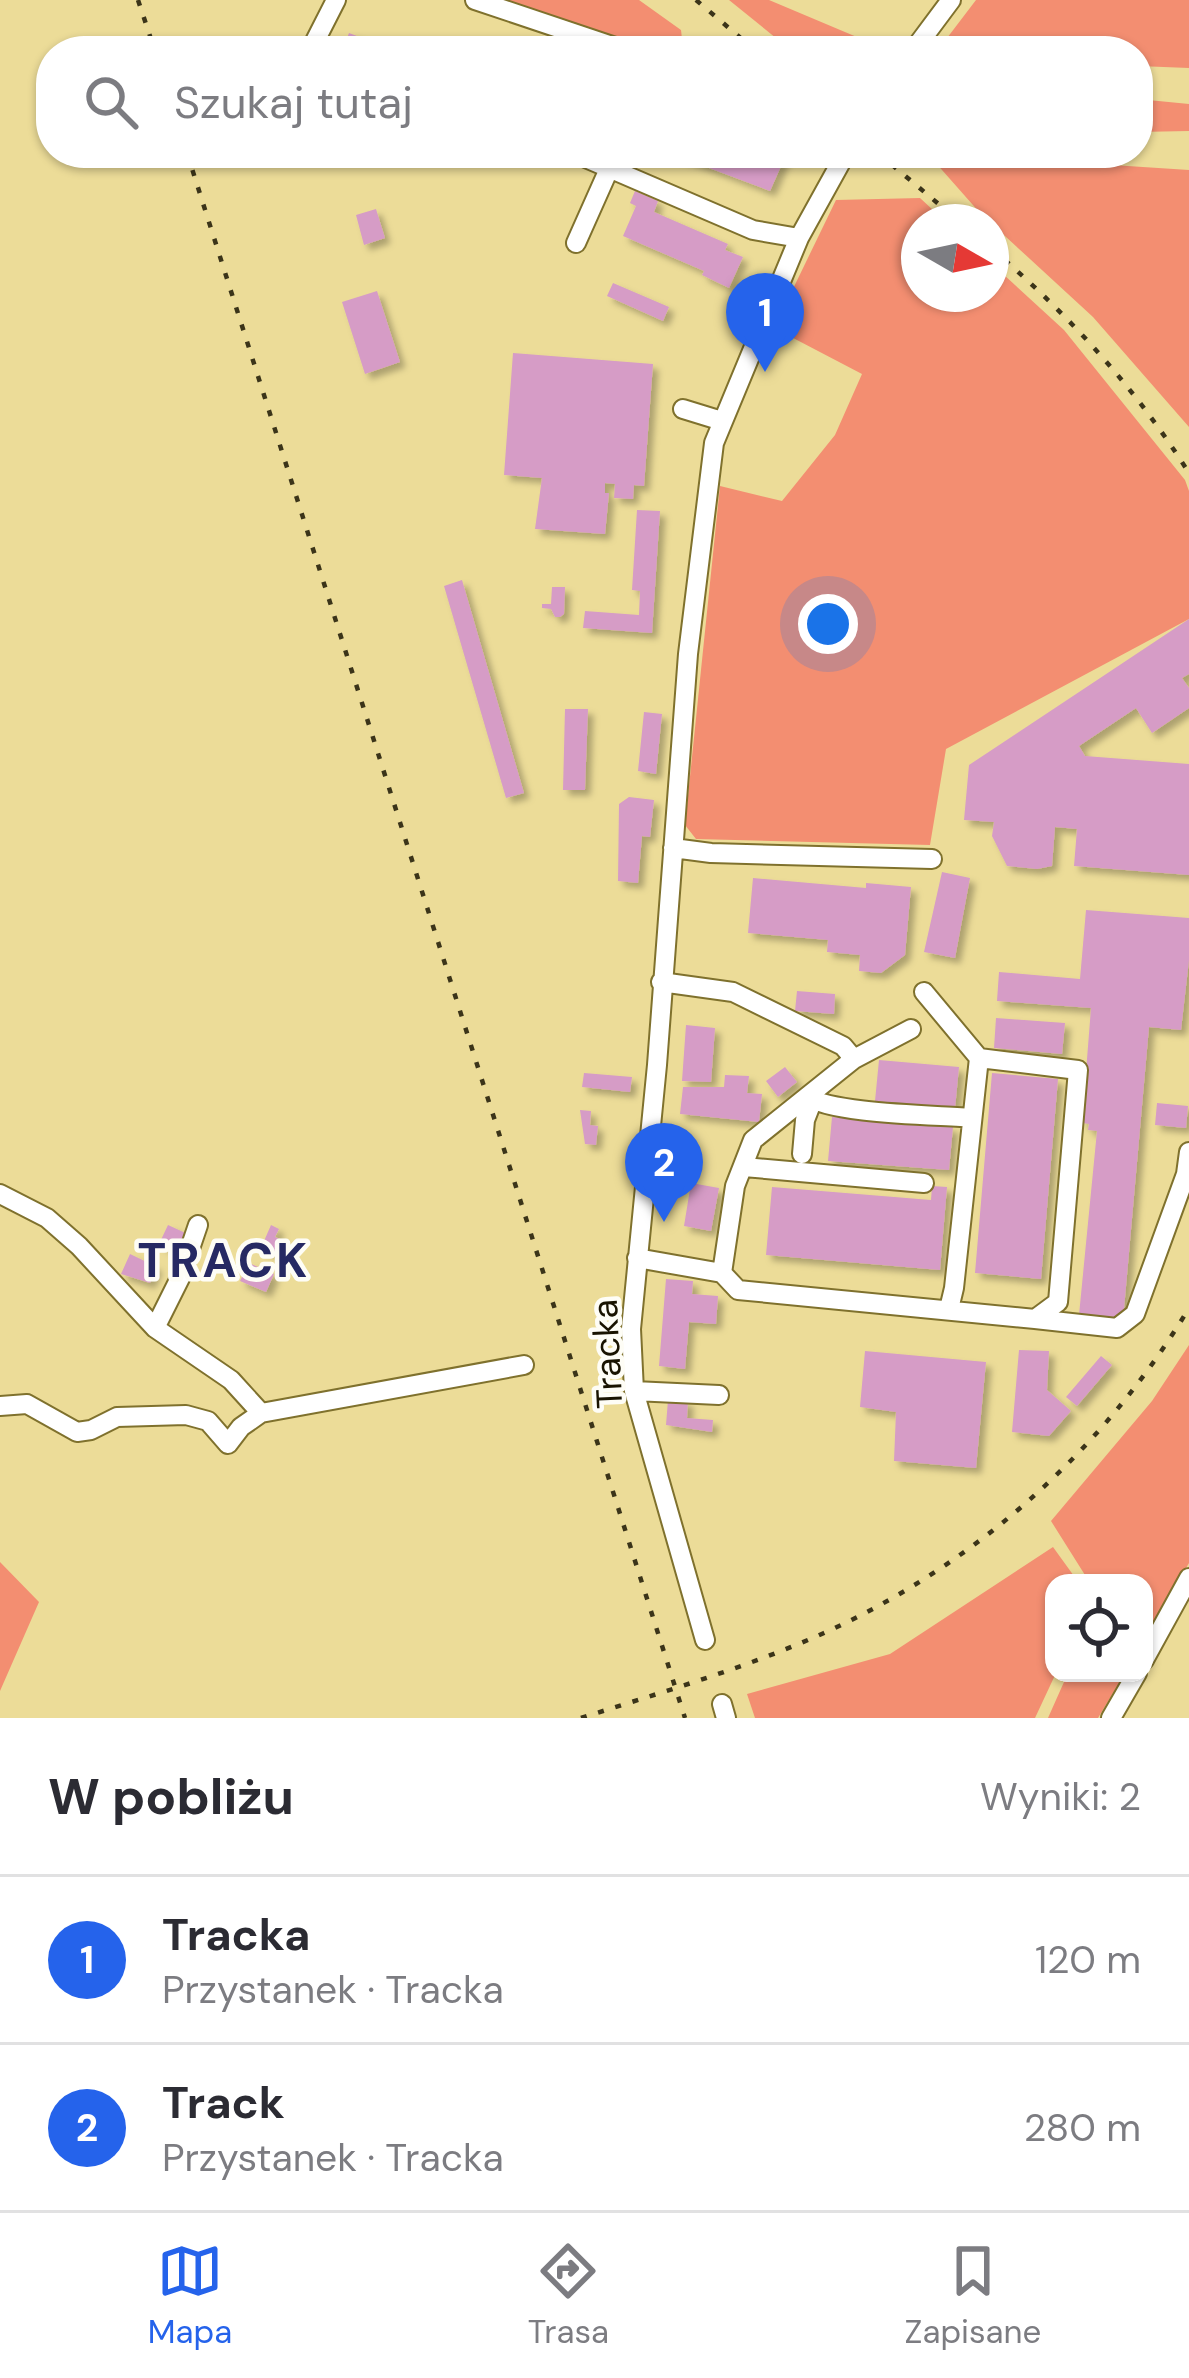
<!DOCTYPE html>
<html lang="pl">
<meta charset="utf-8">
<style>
body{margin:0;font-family:"DM Sans",sans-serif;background:#f2f2f3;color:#2b2b33}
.controls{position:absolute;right:36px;bottom:36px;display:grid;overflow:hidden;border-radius:24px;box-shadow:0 3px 9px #0004}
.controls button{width:108px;height:108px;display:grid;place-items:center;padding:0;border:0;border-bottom:3px solid #e1e1e2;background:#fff;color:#2b2b33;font:60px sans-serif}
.compass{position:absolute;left:901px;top:204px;width:108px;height:108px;border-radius:50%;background:#fff;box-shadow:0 3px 9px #0004;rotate:99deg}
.you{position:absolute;left:828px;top:624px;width:42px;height:42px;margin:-30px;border:9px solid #fff;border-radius:50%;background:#1a73e8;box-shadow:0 0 0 18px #1a73e833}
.badge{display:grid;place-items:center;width:78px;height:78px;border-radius:50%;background:#2563eb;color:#fff;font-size:39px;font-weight:700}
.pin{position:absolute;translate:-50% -99px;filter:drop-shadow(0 3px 6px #0008)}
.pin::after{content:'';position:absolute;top:63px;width:42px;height:36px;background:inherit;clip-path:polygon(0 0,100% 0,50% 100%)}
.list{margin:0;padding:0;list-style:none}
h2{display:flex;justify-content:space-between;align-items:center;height:156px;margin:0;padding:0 48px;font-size:51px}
h2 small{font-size:39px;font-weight:400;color:#7c7c81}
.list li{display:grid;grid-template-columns:78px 1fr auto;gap:36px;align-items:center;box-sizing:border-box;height:168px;padding:0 48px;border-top:3px solid #e1e1e2}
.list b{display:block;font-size:45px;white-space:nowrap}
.list p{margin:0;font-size:39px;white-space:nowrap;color:#7c7c81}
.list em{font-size:39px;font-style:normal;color:#7c7c81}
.icon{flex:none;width:66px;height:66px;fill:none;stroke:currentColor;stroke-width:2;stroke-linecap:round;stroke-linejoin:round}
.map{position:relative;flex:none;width:1189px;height:1718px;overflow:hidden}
.search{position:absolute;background:#fff;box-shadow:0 3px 9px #0004;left:36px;right:36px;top:36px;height:132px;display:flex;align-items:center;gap:30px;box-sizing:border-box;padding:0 42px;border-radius:48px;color:#7c7c81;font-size:45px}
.sheet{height:492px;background:#fff}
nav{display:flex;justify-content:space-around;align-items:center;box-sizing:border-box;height:168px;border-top:3px solid #e1e1e2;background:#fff;font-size:33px;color:#7c7c81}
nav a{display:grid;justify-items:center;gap:6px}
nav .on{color:#2563eb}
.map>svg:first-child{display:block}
</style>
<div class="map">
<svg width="1189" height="1718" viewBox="0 0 1189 1718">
<defs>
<filter id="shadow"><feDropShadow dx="5.5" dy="5.5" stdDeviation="3" flood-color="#0004"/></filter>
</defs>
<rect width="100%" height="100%" fill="#ecdc98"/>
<path fill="#f38e71" d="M483 0H639L681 30 683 48C626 63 538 19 483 0Z
M729 0H769L890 51H792Z
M976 0H1189V68L1138 66V51H953L944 42Z
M1138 99 1189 104V131L1138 132Z
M927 153 1189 170V427L1093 317 980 213Z
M920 198 946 222H919V294H991V263L1064 330 1185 480 1189 491V619L946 749 930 845 696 839 685 825 720 486 782 501 835 435 862 374 774 328 836 200Z
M1189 1345V1563L1144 1640V1583H1090L1051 1521 1152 1401Z
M1053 1547 1079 1583H1054L1056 1673 1035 1718H755L747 1694 890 1654Z
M0 1562 39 1602 0 1691Z
M1068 1673H1125L1098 1718H1048Z"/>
<path fill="#d69cc6" filter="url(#shadow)" d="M349 33 373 42 370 51H342Z
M669 153H781L786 155 770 191Z
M635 191 658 201 654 212 728 244 725 250 743 257 729 288 702 275 704 271 623 236 636 206 630 203Z
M376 209 385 238 364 245 356 215Z
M613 283 669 307 663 321 607 296Z
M377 291 400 362 365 374 342 302Z
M513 353 653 364 644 486 634 485 633 499 614 498 615 484 605 483V493H609L605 534 535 529 542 478 504 475Z
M637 510 660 511 652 633 583 628 585 611 639 615 640 591 632 590Z
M462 580 524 793 506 798 444 586Z
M552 587H565L564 614 560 617H555L551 609 542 608V604H551Z
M1189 619V674L1182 678 1189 688V708L1152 733 1136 708 1079 746 1085 756 1189 764V875L1074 866 1077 829 1055 827 1052 866 1037 869 1007 866 992 836 994 822 964 820 969 765Z
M565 709H588L585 790H563Z
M644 712 662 714 656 774 638 771Z
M629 797 654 800 650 837 642 836 638 883 618 881 619 804Z
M942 872 970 878 955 958 924 952Z
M753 878 866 888V883L911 887 905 955 881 973 859 971 860 955 827 952 828 940 748 933Z
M1086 910 1189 918V960L1181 1030 1149 1027 1124 1309 1113 1319 1079 1315 1097 1131 1088 1130 1089 1124 1082 1123 1091 1008 997 1001 999 972 1080 979Z
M797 991 835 994 834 1014 795 1011Z
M996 1018 1065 1023 1062 1054 994 1048Z
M686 1025 715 1028 711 1082 682 1081Z
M879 1060 959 1067 955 1109 875 1101Z
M785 1067 797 1082 778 1097 766 1081Z
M584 1073 632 1077 630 1092 582 1087Z
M992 1073 1058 1079 1041 1279 975 1273Z
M725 1075 749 1076 747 1093 762 1094 759 1122 680 1114 683 1087H724Z
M1157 1103 1188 1106 1186 1128 1155 1125Z
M580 1110 591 1111 590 1125 598 1126 596 1145 585 1144Z
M832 1117 953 1127 949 1170 828 1161Z
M691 1183 719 1188 711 1231 684 1226Z
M932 1186 947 1187 940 1270 766 1255 772 1187 931 1200Z
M168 1225 192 1236 184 1255 159 1244Z
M271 1225 279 1229 275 1237 284 1241 277 1256 261 1248Z
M130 1254 157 1267 150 1283 121 1274Z
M249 1263 274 1274 266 1292 240 1281Z
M666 1279 693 1281 692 1294 718 1296 716 1324 689 1322 685 1369 659 1366Z
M1019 1350 1049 1351 1047 1390 1071 1411 1049 1436 1012 1432Z
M865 1351 986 1362 976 1468 894 1461 896 1412 860 1407Z
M1101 1356 1112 1365 1077 1406 1066 1397Z
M668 1400 688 1401 687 1418 713 1420 712 1432 666 1425Z"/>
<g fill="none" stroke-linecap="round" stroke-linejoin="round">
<defs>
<path id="minor" d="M475 0 627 51
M310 51 336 0
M913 51 951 0
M574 153 753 230 799 238
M576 243 609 169 624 153
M683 409 722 421
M673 848 711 853 932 859
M661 982 733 992 843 1046 854 1059
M911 1029 854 1059 753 1140 735 1186 722 1273 738 1290 1035 1319 1058 1302 1078 1070 979 1058 924 992
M808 1096C828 1114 939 1115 972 1118
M802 1154 805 1120 812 1102
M744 1167 924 1183
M0 1194 47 1218 79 1246 155 1328 231 1380 261 1413
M637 1258 722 1273
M949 1309 954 1288 979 1058
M1035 1319 1117 1328 1135 1314 1186 1174 1189 1152
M155 1328 180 1278 198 1225
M634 1391 719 1395
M0 1406 27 1404 77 1432 91 1430 117 1417 186 1415 208 1421 228 1444 241 1427 261 1413 524 1365
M705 1640 634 1391 631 1329 657 1065 688 654 714 443 799 238 846 153
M1144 1660 1189 1578
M722 1704 726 1718
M1111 1718 1137 1673"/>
</defs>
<use href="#minor" stroke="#7f712d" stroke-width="22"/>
<use href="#minor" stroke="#fff" stroke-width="18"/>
<path stroke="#3b3419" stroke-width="4.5" stroke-dasharray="6 12" stroke-linecap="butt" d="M138 0 155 51
M696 0 756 51
M187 153 685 1718
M878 153 960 222
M991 248C1069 315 1134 386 1189 473
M581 1718C662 1692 746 1668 824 1633 976 1564 1103 1451 1189 1308"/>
</g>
<g text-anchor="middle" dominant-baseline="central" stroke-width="9" stroke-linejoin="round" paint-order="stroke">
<g font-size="36" fill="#191300" stroke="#fefdf6">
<text transform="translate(607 1354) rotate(-93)">Tracka</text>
</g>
<g font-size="48" font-weight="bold" letter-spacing="3" fill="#262963" stroke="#fefdf6">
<text x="224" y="1260">TRACK</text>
</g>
</g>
</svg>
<div class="controls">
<button><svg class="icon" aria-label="locate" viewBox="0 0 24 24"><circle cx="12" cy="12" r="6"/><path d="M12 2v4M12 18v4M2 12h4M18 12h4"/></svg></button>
</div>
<svg class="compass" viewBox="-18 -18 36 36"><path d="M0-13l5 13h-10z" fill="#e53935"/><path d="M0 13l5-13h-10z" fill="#7c7c81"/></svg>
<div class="you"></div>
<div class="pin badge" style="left:765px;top:372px">1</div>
<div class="pin badge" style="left:664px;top:1222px">2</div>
<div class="search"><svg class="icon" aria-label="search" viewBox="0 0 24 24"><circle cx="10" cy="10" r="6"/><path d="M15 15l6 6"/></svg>Szukaj tutaj</div>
</div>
<section class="sheet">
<h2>W pobliżu<small>Wyniki: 2</small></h2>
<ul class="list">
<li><span class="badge">1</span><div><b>Tracka</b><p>Przystanek · Tracka</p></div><em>120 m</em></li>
<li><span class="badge">2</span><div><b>Track</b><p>Przystanek · Tracka</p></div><em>280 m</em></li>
</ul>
</section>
<nav>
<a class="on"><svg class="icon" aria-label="map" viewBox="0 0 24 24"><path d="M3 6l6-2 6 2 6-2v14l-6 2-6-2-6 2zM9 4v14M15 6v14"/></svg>Mapa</a>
<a><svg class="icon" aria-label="directions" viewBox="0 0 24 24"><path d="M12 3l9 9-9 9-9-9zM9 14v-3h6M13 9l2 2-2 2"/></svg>Trasa</a>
<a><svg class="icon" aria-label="saved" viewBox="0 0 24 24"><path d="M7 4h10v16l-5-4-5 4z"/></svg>Zapisane</a>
</nav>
